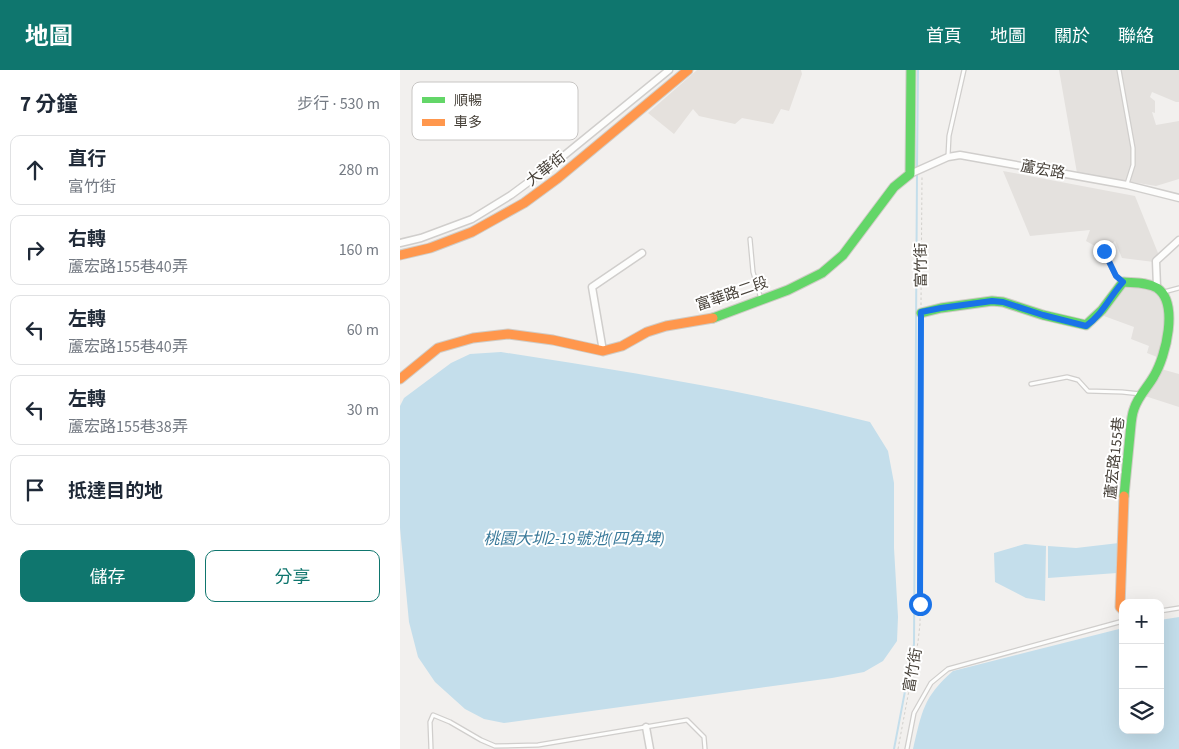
<!DOCTYPE html>
<html lang="zh-TW">
<meta charset="utf-8">
<style>
body{margin:0;font-family:"Source Sans 3","Noto Sans TC",sans-serif;background:#f6f6f7;color:#1f2937}
.controls{position:absolute;right:15px;bottom:15px;display:grid;overflow:hidden;border-radius:10px;box-shadow:0 5px 20px #0002}
.controls button{width:45px;height:45px;display:grid;place-items:center;padding:0;border:0;border-bottom:1px solid #e0e1e3;background:#fff;color:#1f2937;font:25px sans-serif}
.stop{position:absolute;width:15px;height:15px;margin:-11px;border:4px solid #1a73e8;border-radius:50%;background:#fff}
.stop.end{background:#1a73e8;border-color:#fff;box-shadow:0 1px 5px #0008}
.list{margin:0;padding:0;list-style:none}
h2{display:flex;justify-content:space-between;align-items:center;height:65px;margin:0;padding:0 20px;font-size:21px}
h2 small{font-size:16px;font-weight:400;color:#747a83}
.list li{display:grid;grid-template-columns:32px 1fr auto;gap:15px;align-items:center;box-sizing:border-box;height:70px;margin:0 10px 10px;padding:0 10px;border:1px solid #e0e1e3;border-radius:10px}
.list b{display:block;font-size:19px;white-space:nowrap}
.list p{margin:0;font-size:16px;white-space:nowrap;color:#747a83}
.list em{font-size:16px;font-style:normal;color:#747a83}
.actions{display:flex;gap:10px;padding:15px 20px}
.actions a{flex:1;padding:11px 0;border:1px solid #0f766e;border-radius:10px;text-align:center;font-size:18px;color:#0f766e}
.actions .main{background:#0f766e;color:#fff}
.icon{flex:none;width:28px;height:28px;fill:none;stroke:currentColor;stroke-width:2;stroke-linecap:round;stroke-linejoin:round}
.map{position:relative;flex:none;width:779px;height:679px;overflow:hidden}
header{display:flex;align-items:center;gap:30px;box-sizing:border-box;height:70px;padding:0 25px;background:#0f766e;color:#fff}
header strong{font-size:24px}
nav{display:flex;gap:28px;margin-inline-start:auto;font-size:18px}
main{display:flex}
aside{flex:1;background:#fff}
.map>svg:first-child{display:block}
</style>
<header>
<strong>地圖</strong>
<nav><a>首頁</a><a>地圖</a><a>關於</a><a>聯絡</a></nav>
</header>
<main>
<aside>
<h2>7 分鐘<small>步行 · 530 m</small></h2>
<ul class="list">
<li><svg class="icon" aria-label="ahead" viewBox="0 0 24 24"><path d="M12 20V5M6 11l6-6 6 6"/></svg><div><b>直行</b><p>富竹街</p></div><em>280 m</em></li>
<li><svg class="icon" aria-label="right" viewBox="0 0 24 24"><path d="M7 20v-9h11M14 6l5 5-5 5"/></svg><div><b>右轉</b><p>蘆宏路155巷40弄</p></div><em>160 m</em></li>
<li><svg class="icon" aria-label="left" viewBox="0 0 24 24"><path d="M17 20v-9H6M10 6l-5 5 5 5"/></svg><div><b>左轉</b><p>蘆宏路155巷40弄</p></div><em>60 m</em></li>
<li><svg class="icon" aria-label="left" viewBox="0 0 24 24"><path d="M17 20v-9H6M10 6l-5 5 5 5"/></svg><div><b>左轉</b><p>蘆宏路155巷38弄</p></div><em>30 m</em></li>
<li><svg class="icon" aria-label="arrive" viewBox="0 0 24 24"><path d="M6 21V4h12l-3 4 3 4H6"/></svg><div><b>抵達目的地</b></div></li>
</ul>
<div class="actions"><a class="main">儲存</a><a>分享</a></div>
</aside>
<div class="map">
<svg width="779" height="679" viewBox="0 0 779 679">
<rect width="100%" height="100%" fill="#f2f0ee"/>
<path fill="#e5e1dd" d="M297 0H401L402 4 389 41 381 39 373 54 342 48 335 54 299 46 293 39 274 64 248 43Z"/>
<path fill="#e4e1de" d="M659 0H779V32H776L752 22 750 27 755 31V43L752 42 756 55 779 51V109L756 116 677 103Z
M603 101 735 126 758 183 754 192 722 188 715 171 704 181 686 171 690 160 630 166Z
M747 216 757 219 766 233 767 259 757 287 747 283 749 276 731 269 734 257 704 246 718 222 724 217Z
M761 299 779 304V337L745 326 755 314Z"/>
<path fill="#c4deeb" d="M101 282C224 301 349 321 470 352L488 381 494 413V478L498 547 497 571 483 591 464 602 432 608 104 653 84 649 65 639 35 612 18 587 9 552 0 458V336L4 328 51 293 70 284Z
M719 473 717 503 648 508V476L676 478Z
M625 474 646 476 645 531 626 528 595 512 594 483Z
M779 547V679H513C522 642 523 627 553 601L723 558V660H760V550Z"/>
<g fill="none" stroke-linecap="round" stroke-linejoin="round">
<path stroke="#c4deeb" stroke-width="2" d="M517 98 518 0
M494 679 514 574 517 103"/>
<defs>
<path id="lane" d="M719 0 733 78V95L727 114
M548 86 549 66 564 0
M350 169 353 202 361 229
M703 181 716 206 723 211
M764 222 779 218
M631 314 667 307 678 310 688 321 722 322 741 324
M760 541 779 538
M31 679 30 652 33 645 50 652 81 670 95 676 138 675 287 650 304 667 305 679
M507 679 514 643 531 613 548 599 723 551"/>
<path id="street" d="M510 104 548 87 560 85 727 115 779 128
M0 173 21 168 72 149 111 125 161 88 269 0
M757 217 756 191 779 170
M203 281 192 217 242 183
M246 657 250 679"/>
<path id="fast" d="M521 243 541 238 592 231 603 232 643 245 686 255 702 240 723 212C734 213 747 212 757 218 779 233 766 286 754 306 748 317 738 326 734 339 731 347 731 356 730 365 728 385 726 405 724 426
M313 248 388 220 422 203 443 185 494 117 510 104 511 0"/>
<path id="slow" d="M0 185 30 178 72 162 124 133 158 108 288 0
M0 309 38 278 73 268 108 264 153 270 203 281 222 276 247 262 266 256 313 248
M723 540 720 537 724 426"/>
</defs>
<use href="#lane" stroke="#d0cecc" stroke-width="5.5"/>
<use href="#street" stroke="#d0cecc" stroke-width="9"/>
<use href="#fast" stroke="#d0ccc6" stroke-width="11"/>
<use href="#slow" stroke="#d0ccc6" stroke-width="11"/>
<path stroke="#d2d0cc" stroke-width="1" stroke-dasharray="2.5 2.5" stroke-linecap="butt" d="M521 235 522 107
M498 679 518 572 520 554 521 252"/>
<use href="#lane" stroke="#fdfdfc" stroke-width="3"/>
<use href="#street" stroke="#fdfdfc" stroke-width="6"/>
<use href="#fast" stroke="#63d668" stroke-width="9"/>
<use href="#slow" stroke="#ff974d" stroke-width="9"/>
</g>
<g fill="none" stroke-linecap="round" stroke-linejoin="round">
<path stroke="#1a73e8" stroke-width="6" d="M520 534 521 242 541 238 592 231 603 232 643 245 686 256C703 244 710 226 723 212L716 206 704 181"/>
</g>
<g text-anchor="middle" dominant-baseline="central" stroke-width="4" stroke-linejoin="round" paint-order="stroke">
<g font-size="15" fill="#48423a" stroke="#fff">
<text transform="translate(146 99) rotate(-38)">大華街</text>
<text transform="translate(643 100) rotate(10)">蘆宏路</text>
<text transform="translate(521 195) rotate(-90)">富竹街</text>
<text transform="translate(332 224) rotate(-19)">富華路二段</text>
<text transform="translate(715 388) rotate(-84)">蘆宏路155巷</text>
<text transform="translate(513 600) rotate(-80)">富竹街</text>
</g>
<g font-size="16" font-style="italic" fill="#3a7a9a" stroke="#fff">
<text x="174" y="469">桃園大圳2-19號池(四角埤)</text>
</g>
</g>
<rect x="12" y="12" width="166" height="58" rx="8" fill="#fff" stroke="#c8c6c4" stroke-width="1"/>
<rect x="22" y="27" width="23" height="6" fill="#63d668"/>
<rect x="22" y="49" width="23" height="7" fill="#ff974d"/>
<g font-size="14" fill="#48423a">
<text x="54" y="35">順暢</text>
<text x="54" y="57">車多</text>
</g>
</svg>
<div class="controls">
<button>+</button>
<button>−</button>
<button><svg class="icon" aria-label="layers" viewBox="0 0 24 24"><path d="M12 4l9 5-9 5-9-5zM3 14l9 5 9-5"/></svg></button>
</div>
<div class="stop" style="left:520px;top:534px"></div>
<div class="stop end" style="left:704px;top:181px"></div>
</div>
</main>
